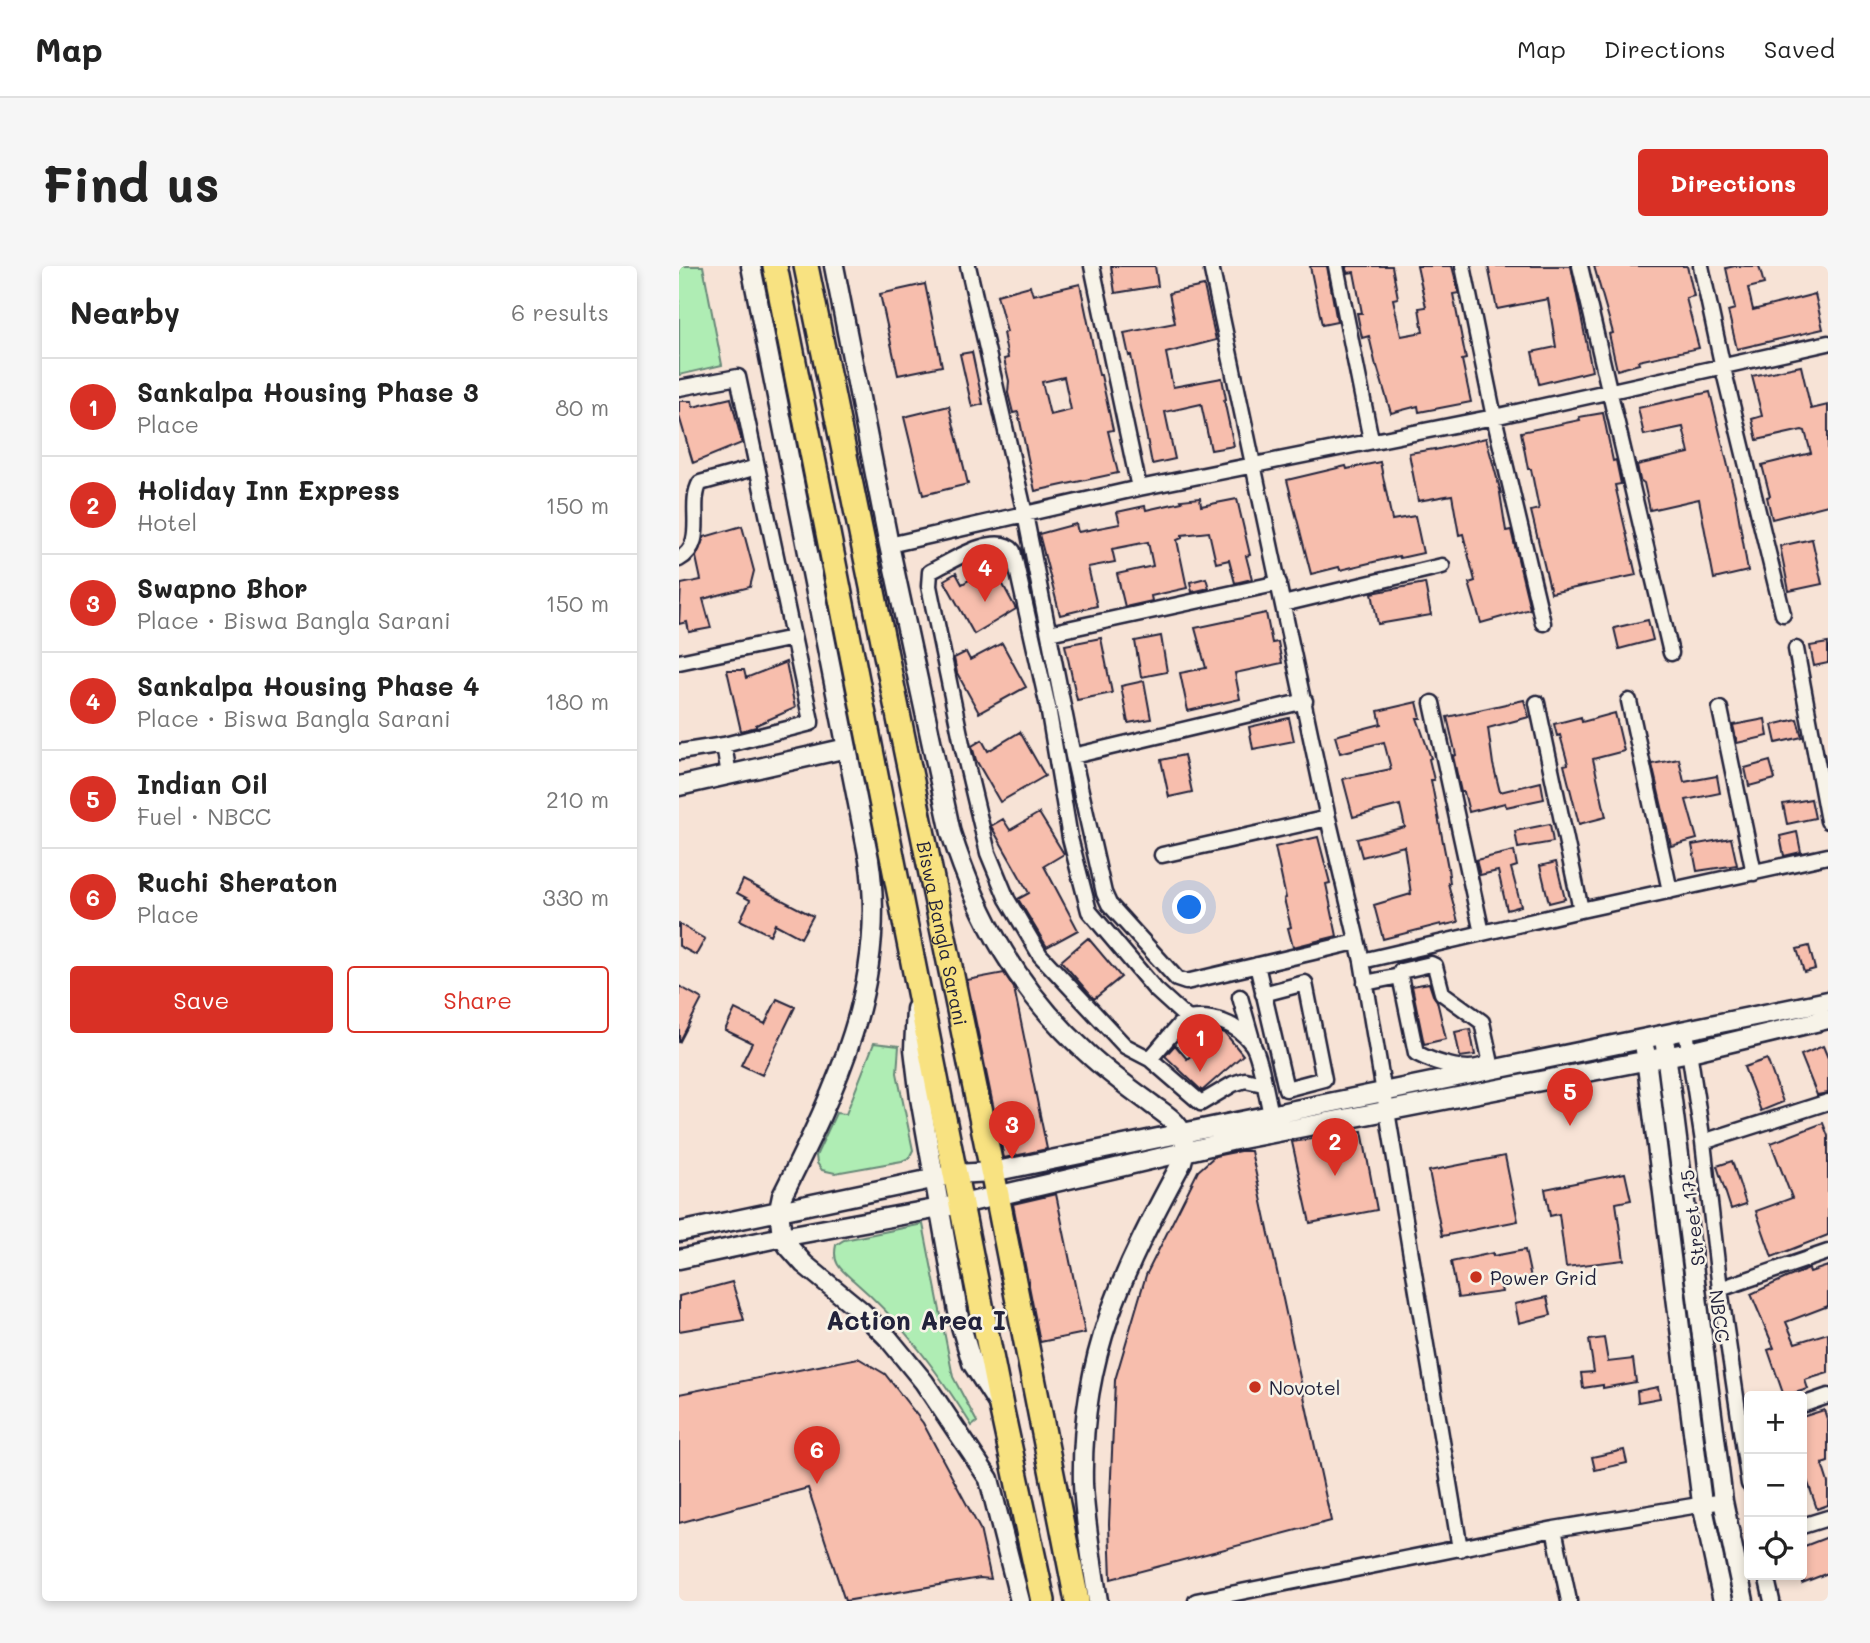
<!DOCTYPE html>
<meta charset="utf-8">
<style>
body{margin:0;font-family:Mali,sans-serif;background:#f6f6f6;color:#222}
.controls{position:absolute;right:21px;bottom:21px;display:grid;overflow:hidden;border-radius:7px;box-shadow:0 4px 10px #0003}
.controls button{width:63px;height:63px;display:grid;place-items:center;padding:0;border:0;border-bottom:2px solid #e0e0e0;background:#fff;color:#222;font:35px sans-serif}
.you{position:absolute;left:511px;top:642px;width:24px;height:24px;margin:-18px;border:5px solid #fff;border-radius:50%;background:#1a73e8;box-shadow:0 0 0 10px #1a73e833}
.badge{display:grid;place-items:center;width:46px;height:46px;border-radius:50%;background:#d93025;color:#fff;font-size:23px;font-weight:700}
.pin{position:absolute;translate:-50% -58px;filter:drop-shadow(0 2px 4px #0008)}
.pin::after{content:'';position:absolute;top:37px;width:24px;height:21px;background:inherit;clip-path:polygon(0 0,100% 0,50% 100%)}
.list{margin:0;padding:0;list-style:none}
h2{display:flex;justify-content:space-between;align-items:center;height:91px;margin:0;padding:0 28px;font-size:30px}
h2 small{font-size:23px;font-weight:400;color:#767676}
.list li{display:grid;grid-template-columns:46px 1fr auto;gap:21px;align-items:center;box-sizing:border-box;height:98px;padding:0 28px;border-top:2px solid #e0e0e0}
.list b{display:block;font-size:26px;white-space:nowrap}
.list p{margin:0;font-size:23px;white-space:nowrap;color:#767676}
.list em{font-size:23px;font-style:normal;color:#767676}
.actions{display:flex;gap:14px;padding:21px 28px}
.actions a{flex:1;padding:16px 0;border:2px solid #d93025;border-radius:7px;text-align:center;font-size:24px;color:#d93025}
.actions .main{background:#d93025;color:#fff}
.icon{flex:none;width:38px;height:38px;fill:none;stroke:currentColor;stroke-width:2;stroke-linecap:round;stroke-linejoin:round}
.map{position:relative;flex:none;width:1149px;height:1335px;overflow:hidden;border-radius:7px}
header{display:flex;align-items:center;gap:42px;box-sizing:border-box;height:98px;padding:0 35px;background:#fff;border-bottom:2px solid #e0e0e0}
header strong{font-size:33px}
nav{display:flex;gap:38px;margin-inline-start:auto;font-size:24px}
.intro{display:flex;align-items:center;justify-content:space-between;box-sizing:border-box;height:168px;padding:0 42px}
h1{margin:0;font-size:49px}
.button{padding:18px 32px;border-radius:7px;background:#d93025;color:#fff;font-size:24px;font-weight:700}
main{display:flex;gap:42px;padding:0 42px}
aside{flex:1;background:#fff;border-radius:7px;box-shadow:0 4px 10px #0003}
.map>svg:first-child{display:block}
</style>
<header>
<strong>Map</strong>
<nav><a>Map</a><a>Directions</a><a>Saved</a></nav>
</header>
<div class="intro"><h1>Find us</h1><a class="button">Directions</a></div>
<main>
<aside>
<h2>Nearby<small>6 results</small></h2>
<ul class="list">
<li><span class="badge">1</span><div><b>Sankalpa Housing Phase 3</b><p>Place</p></div><em>80 m</em></li>
<li><span class="badge">2</span><div><b>Holiday Inn Express</b><p>Hotel</p></div><em>150 m</em></li>
<li><span class="badge">3</span><div><b>Swapno Bhor</b><p>Place · Biswa Bangla Sarani</p></div><em>150 m</em></li>
<li><span class="badge">4</span><div><b>Sankalpa Housing Phase 4</b><p>Place · Biswa Bangla Sarani</p></div><em>180 m</em></li>
<li><span class="badge">5</span><div><b>Indian Oil</b><p>Fuel · NBCC</p></div><em>210 m</em></li>
<li><span class="badge">6</span><div><b>Ruchi Sheraton</b><p>Place</p></div><em>330 m</em></li>
</ul>
<div class="actions"><a class="main">Save</a><a>Share</a></div>
</aside>
<div class="map">
<svg width="1149" height="1335" viewBox="0 0 1149 1335">
<rect width="100%" height="100%" fill="#f7e3d6"/>
<filter id="ink" filterUnits="userSpaceOnUse"><feTurbulence type="fractalNoise" baseFrequency=".0143" numOctaves="2"/><feDisplacementMap in="SourceGraphic" scale="14" xChannelSelector="R" yChannelSelector="G"/><feConvolveMatrix kernelMatrix="1 2 1 2 8 2 1 2 1" color-interpolation-filters="sRGB"/></filter>
<g filter="url(#ink)">
<path fill="#afedb4" stroke="#688878" stroke-width="2" d="M0 0H24L43 99 0 109Z
M195 777 220 780 218 807 234 884 230 892 223 895 156 907 143 904 138 897 137 890 157 847 167 848Z
M244 958 274 1111 298 1156 293 1160C259 1106 223 1056 174 1014 161 1003 153 997 157 979L165 974Z"/>
<path fill="#f7bead" stroke="#22223b" stroke-width="2" fill-rule="evenodd" d="M432 0H476L479 20 436 27Z
M631 0H648L658 56 643 59Z
M667 0H713L719 32 714 33 722 70 744 66 740 42 747 41 738 0H773L780 27 774 28 787 93 783 94 792 136 740 146 739 140 712 147 698 100H697L690 70 683 72 678 47H683L675 6 668 7Z
M809 0H892L913 105 860 118 853 86 877 81 869 33 818 43Z
M915 0H1008L1015 30 1007 32 1020 82 959 95 960 98 938 104 930 68 934 67Z
M1056 0H1080L1085 18 1069 22 1074 44 1136 28 1144 63 1058 83 1049 45 1056 43 1047 2Z
M246 18 263 100 219 109 201 28Z
M401 18 420 109H422L434 164 429 165 439 207 356 225 339 146 334 147 329 127 330 115 325 93 329 92 324 67 328 66 318 29 351 20 354 29ZM385 111 392 144 371 149 363 116Z
M525 20 537 74 487 87 494 121 543 112 547 133 545 134 555 180 532 184 522 138 486 146 496 193 473 198 452 89 450 90 445 67 496 57 490 27Z
M293 86 304 138 293 141 281 88Z
M1122 100 1132 143 1149 139V239L1093 253 1088 231 1091 230 1083 199 1132 187 1126 165 1123 164 1078 174 1073 153 1083 150 1073 110Z
M1031 126 1056 229 1069 305 1035 313 1020 233 971 244 965 217 961 214 958 199 1010 187 1004 161 965 169 959 142Z
M52 132 63 177 14 197 0 150V135H13L14 141Z
M270 140 289 218 244 229 225 151Z
M924 147 934 195 937 194 942 218 936 219 957 309 872 327 852 245 860 243 852 203H849L842 166 901 154 900 151Z
M807 172 822 227H821L827 265 832 264 851 343 802 357 790 317 796 315 784 268 780 269 773 229 739 235 730 187 756 183V184Z
M701 196 713 254 736 250 744 287 721 292 720 290 661 304 660 301 632 308 608 214 667 200 668 203Z
M521 232 522 240 558 233 571 289 567 290 573 313 556 317 550 294 537 297 530 266 503 269V272L498 274 508 322 472 330 473 335 446 341 438 308 474 300 469 276 433 283 436 296 409 301 418 340 381 349 360 268 397 258 399 266 441 258 438 246 466 240 467 244 503 236 502 234Z
M63 260 75 305 71 321 24 333 32 362 10 366 8 356 0 358 2 318 22 314 17 291 25 271Z
M1133 273 1143 318 1110 325 1101 280Z
M314 300 337 343 295 368 265 314 277 307 283 318Z
M527 312 530 322 513 326 511 316Z
M746 317 752 349 699 358 693 327Z
M587 347 593 377 599 376 603 397 556 407 561 433 509 445 501 407 527 402 516 362Z
M969 354 974 374 940 383 935 362Z
M482 370 488 406 462 411 456 375Z
M422 372 433 427 398 434 386 379Z
M323 377 347 421 300 447 278 407 275 392 287 386 291 394Z
M1149 377V397L1135 400 1131 380Z
M107 396 116 442 77 459V461L62 465 48 404H65L67 412Z
M465 415 472 453 449 457 442 420Z
M845 434 850 451 809 462 814 498 821 526 862 516 865 533 827 541 826 537 790 546 785 526H782L774 490 777 489 768 451Z
M738 436 742 452H738L752 492 750 493 755 514H752L769 602 771 617H769L779 656 762 660V658L704 673 695 639 732 628 725 580 683 591 678 573 726 561 721 539 674 551 664 513 712 503 705 476 661 487 656 470 702 458 699 445Z
M936 447 945 485 914 493 927 551 900 558 885 499 889 498 881 469 878 470 875 458 902 451 903 456Z
M610 452 615 475 574 483 570 461Z
M1086 453 1089 470 1058 477 1054 459Z
M1118 453 1123 471 1097 477 1093 459Z
M341 466 366 510 321 536 297 494 293 480 303 474 309 485Z
M505 489 513 526 490 531 482 494Z
M1000 493 1005 516 1038 510 1041 527 1007 534 1018 573 992 580 973 498Z
M1091 495 1096 513 1070 520 1066 502Z
M1132 533 1136 552 1108 558 1104 538Z
M360 547 385 588 365 600 399 664 368 681 339 633 350 627 312 560 324 553 331 564Z
M871 558 874 576 839 582 836 565Z
M1118 566 1122 586 1105 590 1101 570Z
M639 571 651 617 647 618 658 670 614 681 609 662 612 661 605 633 607 632 596 581Z
M1052 572 1058 599 1018 605 1013 579Z
M835 585 838 600 832 602 842 640 828 644 819 605 801 609 797 594Z
M877 596 886 633 870 637 861 600Z
M64 614 134 650 122 672 96 658 91 669 61 654 71 634 58 627Z
M0 658 26 673 17 689 0 680Z
M409 672 442 711 415 733 382 695Z
M1130 680 1136 703 1125 706 1118 683Z
M325 707 335 722 368 883 325 892 288 714Z
M750 717 754 729 758 735 767 773 745 778 733 720Z
M0 720 23 733 0 777Z
M98 733 116 741 83 809 62 799 73 777 46 764 56 743 86 758Z
M525 762 546 767 564 789 523 825 486 790 496 779 508 793 525 778 517 768Z
M791 763 796 789 781 791 776 766Z
M1144 780 1149 792V827L1138 829 1122 789Z
M1088 793 1104 836 1082 845 1065 801Z
M1144 857 1149 870V969L1093 991 1077 945 1113 932 1092 877Z
M683 865 698 944 631 957 613 876Z
M561 885H572L652 1255 432 1313 430 1258 436 1114 467 1009 519 905 536 890Z
M826 890 839 955 763 970 750 905Z
M1053 895 1067 938 1052 943 1038 900Z
M946 907 952 934 937 937 945 994 887 1001 880 948 871 950 866 923Z
M377 928 406 1067 361 1076 334 938Z
M846 984 852 1012 821 1018 823 1026 779 1032 772 996 814 987V990Z
M1149 1000V1040L1107 1056 1116 1077 1149 1067V1107L1126 1114 1129 1123 1105 1130 1089 1084 1095 1082 1072 1028 1107 1012 1130 1003 1131 1006Z
M53 1016 65 1054 0 1065V1030Z
M868 1031 872 1049 840 1057 836 1038Z
M925 1072 929 1096 954 1093 957 1116 924 1122V1119L904 1122 902 1107 915 1106 910 1074Z
M179 1092 206 1108 244 1157 301 1263 312 1313 301 1312 166 1335 129 1222 0 1257V1128Z
M979 1121 981 1132 959 1136 958 1125Z
M1145 1144 1149 1156V1196L1143 1198 1149 1217V1239L1138 1243 1123 1199V1151Z
M945 1184 948 1197 916 1204 913 1191Z
M1149 1271V1307L1123 1317V1281Z"/>
<g fill="none" stroke-linecap="round" stroke-linejoin="round">
<defs>
<path id="minor" d="M289 0 346 248 394 490 425 627 430 638 498 713 507 716 677 676
M413 0 460 222
M532 0 649 552 683 695 781 1283
M657 0 692 174
M784 0 815 151 864 357
M901 0 992 387
M1022 0 1044 102 1104 348
M0 122 59 111 132 455V457L45 479 50 509
M210 279 460 222 815 151 1149 77
M0 293C29 277 8 240 21 217L78 201
M604 338 763 300
M370 367 600 317
M1117 383 1149 555
M0 396 114 372
M950 435 991 625
M753 437 803 667
M858 437 902 644
M1041 443 1075 607
M0 486 45 479
M394 490 626 435
M483 589 649 552
M683 695 902 644 1149 590
M578 699 607 823 645 813 626 717 584 728
M686 717 721 710 737 787C754 796 798 812 811 793L803 756 763 727 756 700 752 698 722 705 721 710
M561 731 574 777
M509 753 500 759 471 793 522 837 554 818 566 814 584 818
M1007 765 1024 876 1041 1023 1070 1218
M471 793 446 780 361 689 328 633 309 587 284 483 250 320 251 306C269 297 317 265 334 285L369 441 391 572 410 645 476 723 509 753C533 749 558 757 573 778 581 788 588 833 592 848
M1024 876 1149 836
M1041 1023 1149 986
M1123 1139 1149 1130
M1123 1260 1149 1252
M875 1263 890 1335
M1087 1309 1093 1335
M517 1335 875 1263 1044 1235"/>
<path id="tertiary" d="M72 0 190 593C209 716 157 823 103 930L100 944 103 971 109 980 125 998 182 1045 209 1072 245 1116 310 1213 341 1335
M155 0 210 279 272 567C299 652 340 726 408 787 427 805 449 821 471 837 481 845 496 853 502 865 507 875 506 887 503 896 444 1005 401 1090 404 1218 406 1258 413 1296 419 1335
M0 520 168 482
M237 743 235 783 241 832 281 1057 293 1097 318 1136
M986 779 1044 1235 1065 1335
M966 784 1023 1237 1044 1335
M0 966 277 908 313 906 1149 735
M0 993 103 971 283 938 552 875 1011 786 1149 753"/>
<g id="primary">
<path d="M96 0 323 1145 364 1335"/>
<path id="s1" d="M127 0 318 929 398 1335"/>
</g>
</defs>
<use href="#minor" stroke="#22223b" stroke-width="19"/>
<use href="#tertiary" stroke="#22223b" stroke-width="23"/>
<use href="#primary" stroke="#22223b" stroke-width="28"/>
<use href="#minor" stroke="#f7f3e8" stroke-width="14"/>
<use href="#tertiary" stroke="#f7f3e8" stroke-width="18"/>
<use href="#primary" stroke="#f8e281" stroke-width="23"/>
</g>
</g>
<g fill="#c8321e" stroke="#f7f3e8" stroke-width="2.5">
<circle cx="797" cy="1011" r="7"/>
<circle cx="576" cy="1121" r="7"/>
</g>
<g text-anchor="middle" dominant-baseline="central" stroke-width="5" stroke-linejoin="round" paint-order="stroke">
<g font-size="19" fill="#22223b" stroke="#f7f3e8">
<text stroke="none"><textPath href="#s1" startOffset="681">Biswa Bangla Sarani</textPath></text>
<text transform="translate(1013 952) rotate(-97)">Street 175</text>
<text transform="translate(1041 1050) rotate(83)">NBCC</text>
</g>
<g font-size="19" fill="#22223b" stroke="#f7f3e8" text-anchor="start">
<text x="811" y="1011">Power Grid</text>
<text x="590" y="1121">Novotel</text>
</g>
<g font-size="26" font-weight="bold" fill="#22223b" stroke="#f7f3e8">
<text x="237" y="1054">Action Area I</text>
</g>
</g>
</svg>
<div class="controls">
<button>+</button>
<button>−</button>
<button><svg class="icon" aria-label="locate" viewBox="0 0 24 24"><circle cx="12" cy="12" r="6"/><path d="M12 2v4M12 18v4M2 12h4M18 12h4"/></svg></button>
</div>
<div class="you"></div>
<div class="pin badge" style="left:521px;top:806px">1</div>
<div class="pin badge" style="left:656px;top:910px">2</div>
<div class="pin badge" style="left:333px;top:893px">3</div>
<div class="pin badge" style="left:306px;top:336px">4</div>
<div class="pin badge" style="left:891px;top:860px">5</div>
<div class="pin badge" style="left:138px;top:1218px">6</div>
</div>
</main>
